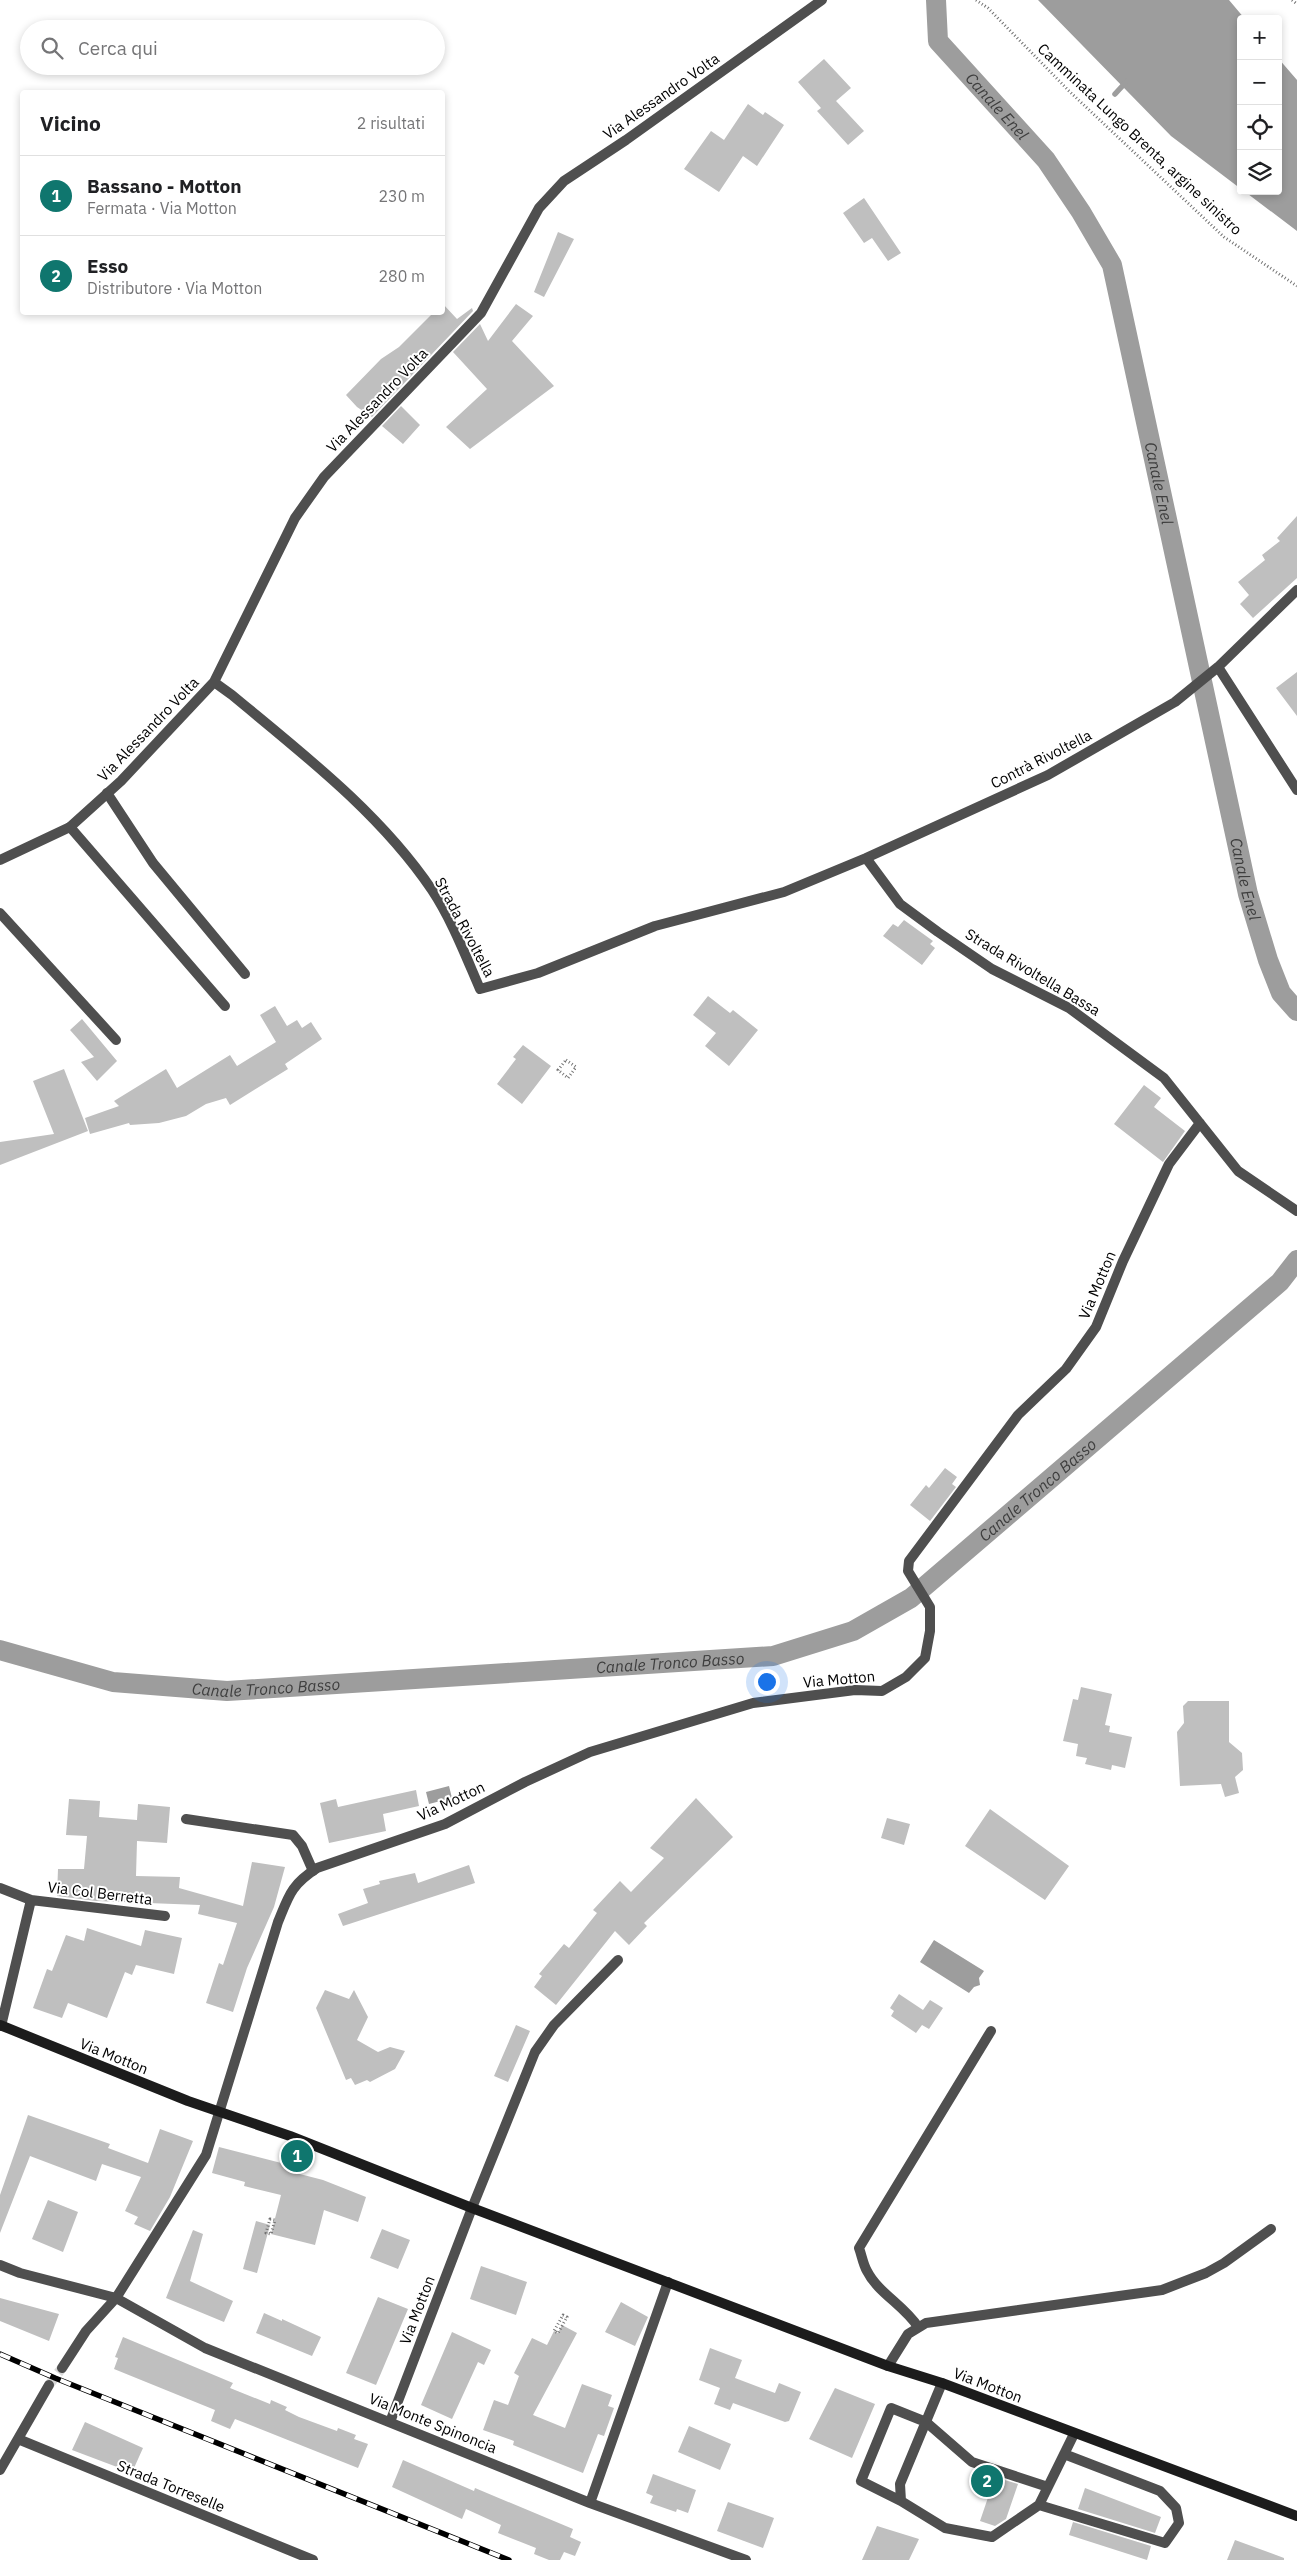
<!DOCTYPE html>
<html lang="it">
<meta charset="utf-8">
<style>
body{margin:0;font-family:"IBM Plex Sans",sans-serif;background:#f2f2f2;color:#202124}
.controls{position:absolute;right:15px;top:15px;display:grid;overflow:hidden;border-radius:5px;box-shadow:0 2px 8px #0003}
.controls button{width:45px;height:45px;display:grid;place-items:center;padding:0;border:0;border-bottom:1px solid #e0e0e0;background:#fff;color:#202124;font:25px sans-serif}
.you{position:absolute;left:766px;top:1681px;width:18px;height:18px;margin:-12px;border:4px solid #fff;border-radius:50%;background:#1a73e8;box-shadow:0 0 0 8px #1a73e833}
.badge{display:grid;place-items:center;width:32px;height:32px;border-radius:50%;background:#0f766e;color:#fff;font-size:16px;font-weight:700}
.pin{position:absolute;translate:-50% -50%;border:2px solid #fff;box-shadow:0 1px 5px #0006}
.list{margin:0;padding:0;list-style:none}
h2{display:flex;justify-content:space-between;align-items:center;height:65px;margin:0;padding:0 20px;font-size:21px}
h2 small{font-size:16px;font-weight:400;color:#757577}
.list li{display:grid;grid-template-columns:32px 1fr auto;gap:15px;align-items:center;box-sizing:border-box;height:80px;padding:0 20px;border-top:1px solid #e0e0e0}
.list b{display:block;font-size:19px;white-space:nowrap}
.list p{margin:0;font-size:16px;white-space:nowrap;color:#757577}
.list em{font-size:16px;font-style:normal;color:#757577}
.icon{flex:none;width:28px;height:28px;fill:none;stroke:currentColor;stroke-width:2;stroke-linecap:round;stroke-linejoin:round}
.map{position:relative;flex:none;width:1297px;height:2560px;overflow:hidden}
.search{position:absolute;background:#fff;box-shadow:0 2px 8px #0003;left:20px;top:20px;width:425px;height:55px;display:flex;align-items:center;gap:12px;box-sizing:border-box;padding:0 18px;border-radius:28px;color:#757577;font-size:19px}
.panel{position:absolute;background:#fff;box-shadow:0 2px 8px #0003;left:20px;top:90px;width:425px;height:225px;border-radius:5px}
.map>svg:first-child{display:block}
</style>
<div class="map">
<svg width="1297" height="2560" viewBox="0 0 1297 2560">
<rect width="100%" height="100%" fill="#fff"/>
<path fill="#9d9d9d" d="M1038 0H1229L1245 19H1241V189L1171 136Z
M1278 58 1297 80V231L1244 191H1278Z
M449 1786 452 1798 429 1804 426 1792Z
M934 1940 984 1971 979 1978 980 1985 974 1987 969 1993 920 1962Z"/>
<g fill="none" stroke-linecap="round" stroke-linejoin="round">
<path stroke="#9d9d9d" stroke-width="5.5" d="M1115 94 1127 81"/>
<g stroke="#9d9d9d" stroke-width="20">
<path id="s1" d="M936 0 938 41 1046 160 1081 212 1112 265 1248 894 1268 960 1281 993 1297 1011"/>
<path id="s2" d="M0 1650 113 1682 227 1691 773 1656 853 1631 911 1598 1280 1282 1297 1260"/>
</g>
</g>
<path fill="#bfbfbf" d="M824 59 851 88 836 101 864 131 848 145 817 111 821 108 798 82Z
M748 104 763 115 765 112 784 125 757 166 743 156 719 192 684 169 711 131 724 140Z
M864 198 901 253 888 261 872 238 864 243 843 213Z
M558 232 574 239 544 297 534 292Z
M443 304 457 319 472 308 473 311 372 417 357 407 346 395 381 359 399 347 434 312H442Z
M516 304 533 316 512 341 554 386 470 449 446 427 487 389 453 352 480 324 488 341Z
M401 406 420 425 403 444 382 426Z
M1297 516V578L1253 618 1240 604 1249 595 1238 582 1265 560 1262 555 1280 541 1277 538Z
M1297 672V716L1276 688Z
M904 920 933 941 930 944 935 948 922 965 883 936 893 924 898 927Z
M708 996 730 1013 733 1010 758 1030 729 1066 705 1046 716 1033 693 1015Z
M275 1006 287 1026 297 1020 302 1028 311 1022 322 1039 285 1064 288 1069 230 1105 226 1098 206 1104 186 1116 159 1123 130 1125 129 1123 90 1134 85 1118 119 1106 114 1101 166 1069 177 1088 230 1055 237 1066 276 1042 260 1015Z
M82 1019 117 1061 97 1081 81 1062 94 1057 70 1030Z
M523 1045 551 1066 522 1104 497 1084 516 1059 513 1057Z
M64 1069 88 1131 0 1165V1142L54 1134 33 1081Z
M1144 1085 1161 1098 1154 1107 1185 1131 1163 1162 1114 1124Z
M945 1468 957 1477 952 1484 956 1487 930 1521 910 1505 926 1485 929 1488Z
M1081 1687 1112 1694 1105 1725 1110 1726 1109 1732 1132 1737 1125 1768 1112 1765 1111 1770 1085 1764 1087 1758 1076 1756 1078 1744 1063 1741 1073 1699 1078 1700Z
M1188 1701H1229V1742L1242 1753 1243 1770 1235 1777 1239 1793 1225 1797 1221 1784 1180 1786 1177 1732 1184 1723 1183 1706Z
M416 1790 419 1806 383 1814 386 1831 329 1843 320 1803 336 1799 338 1807Z
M696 1798 733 1837 644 1923 647 1926 629 1945 615 1931 556 2005 534 1987 542 1976 539 1974 564 1944 569 1948 597 1913 593 1910 620 1881 631 1892 664 1858 650 1848Z
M69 1799 100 1801 99 1817 137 1820 138 1804 170 1807 167 1843 137 1841 136 1876 180 1877 179 1888 243 1906 252 1862 285 1867 274 1907 247 1968 233 2012 206 2003 219 1963 223 1965 237 1923 198 1914 200 1905 96 1901 57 1896 58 1869H84L87 1836 66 1835Z
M990 1809 1069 1866 1045 1900 965 1846Z
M887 1818 910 1824 904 1845 881 1838Z
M469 1865 475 1883 343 1926 338 1914 368 1903 363 1889 380 1884 379 1881 415 1873 418 1883Z
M87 1928 141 1946 145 1930 182 1938 174 1974 136 1965 132 1975 125 1972 107 2018 68 2003 62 2018 33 2008 47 1969 52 1971 66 1935 84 1941Z
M325 1990 349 1999 354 1990 368 2017 357 2040 378 2052 390 2047 405 2051 395 2069 370 2082 367 2080 355 2085 351 2078 346 2080 316 2008Z
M899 1994 923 2010 930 2000 943 2008 929 2029 922 2025 916 2033 891 2016 894 2011 890 2008Z
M516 2025 530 2031 508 2082 494 2076Z
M28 2115 110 2144 108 2148 148 2163 160 2129 193 2141 170 2197 150 2231 134 2224 138 2217 125 2211 141 2177 102 2164 96 2181 30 2156 0 2233V2195Z
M219 2147 293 2166 292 2172 323 2180 366 2197 358 2222 324 2210 315 2245 271 2234 281 2195 244 2186 245 2182 212 2173Z
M48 2200 78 2212 63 2252 32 2239Z
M256 2221 270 2225 257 2273 243 2269Z
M382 2229 410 2240 398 2269 370 2258Z
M193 2230 203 2234 190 2281 233 2301 224 2322 166 2298Z
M481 2266 527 2282 516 2315 470 2299Z
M378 2297 408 2309 376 2385 346 2373Z
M0 2298 59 2314 49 2341 0 2321Z
M621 2302 648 2317 635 2346 605 2332Z
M264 2313 282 2321V2319L321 2337 312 2356 256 2333Z
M562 2325 577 2333 533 2415 565 2428 582 2384 612 2395 608 2406 614 2408 604 2436 598 2434 583 2473 513 2445 514 2441 483 2430 494 2400 508 2405 519 2376 514 2373 532 2338 547 2345 554 2331 558 2333Z
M452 2332 491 2350 484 2365 478 2362 452 2419 421 2405Z
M123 2337 233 2383 230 2388 270 2404 271 2400 287 2407 285 2410 299 2417 337 2431 338 2428 356 2435 354 2439 368 2444 358 2468 235 2419 230 2429 211 2421 215 2410 114 2369 118 2358 115 2357Z
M710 2348 742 2360 735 2378 775 2393 779 2383 801 2392 789 2421 785 2422 733 2403 730 2410 714 2404 720 2388 699 2380Z
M835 2388 875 2404 852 2458 809 2439Z
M85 2422 143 2448 134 2468 119 2461 117 2467 72 2450Z
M689 2426 731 2444 720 2470 678 2452Z
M403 2460 474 2491 475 2488 573 2529 570 2537 581 2542 575 2556 564 2552 560 2560H549L534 2554 536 2548 498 2533 501 2525 466 2509 462 2519 392 2487Z
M653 2474 696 2490 688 2513 677 2509 676 2512 650 2503 653 2496 646 2493Z
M995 2477 1018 2484 1006 2519 995 2526 980 2521Z
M1085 2488 1161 2517 1155 2533 1078 2509Z
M728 2502 774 2518 763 2548 717 2531Z
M1073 2522 1151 2546 1147 2560 1069 2535Z
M877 2526 919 2539 909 2560H862Z
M1235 2540 1284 2558V2560H1227Z"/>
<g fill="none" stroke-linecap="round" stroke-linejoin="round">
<path stroke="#d9d9d9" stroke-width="10" stroke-dasharray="10 5" stroke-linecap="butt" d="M49 2385 62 2368"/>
<path stroke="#717171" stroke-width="3" stroke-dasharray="1 2.5" stroke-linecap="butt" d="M976 0 988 8 1069 91 1224 237 1297 286
M1292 0 1297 4
M566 1060 576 1067 568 1078 558 1070Z
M270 2219 275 2220 271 2234 266 2233Z
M563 2315 567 2317 558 2333 554 2331Z"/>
<path stroke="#4f4f4f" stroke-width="10" d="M107 793 153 863 245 974
M70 827 225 1006
M0 913 116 1040
M186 1819 293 1835 302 1846 313 1871
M472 2208 535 2052 554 2025 618 1960
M918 2327C905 2306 878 2293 867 2271 863 2264 862 2256 859 2248L991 2031
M888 2366 908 2334 926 2323 1162 2290 1206 2273 1224 2263 1271 2229
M942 2383 900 2484 901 2501 945 2528 992 2537 1039 2505 1074 2434
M901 2501 861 2481 891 2408 926 2422 972 2462 1048 2487
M1039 2505 1165 2543 1179 2523 1176 2508 1160 2491 1064 2454"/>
<path stroke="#4f4f4f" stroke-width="10" d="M1218 667 1297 790
M214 682 232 695C303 754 380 813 432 890 452 920 466 957 480 989L538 973 655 926 784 892 866 858 1048 775 1175 702 1218 667 1297 590
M866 858 900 904 938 932 992 969 1069 1008 1164 1078 1238 1171 1297 1211
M0 860 70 827 121 781 214 682 295 518 324 477 481 313 539 208 564 181 626 140 822 0
M0 1888 31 1900 165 1916
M1 2026 31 1900
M0 2265 20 2273 116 2298 205 2348 590 2503 746 2560
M62 2368 86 2331 116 2298 206 2155 278 1922C289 1895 291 1885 317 1868L445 1824 525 1782 590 1752 753 1703 855 1690 882 1691 906 1677 925 1658 930 1631V1607L908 1571 909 1561 1018 1415 1066 1369 1096 1327 1123 1261 1169 1164 1200 1123
M390 2422 472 2208
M18 2439 313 2560
M0 2470 49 2385
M590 2503 668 2282"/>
<path stroke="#1c1c1c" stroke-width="10" d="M0 2025 188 2101 290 2136 472 2208 888 2366 942 2383 1297 2516"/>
<defs>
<path id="rail" d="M0 2354 55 2378 509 2560"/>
</defs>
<use href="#rail" stroke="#000" stroke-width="5.5"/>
<use href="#rail" stroke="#fff" stroke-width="4" stroke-dasharray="11" stroke-linecap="butt"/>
</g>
<g text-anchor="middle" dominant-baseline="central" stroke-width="4" stroke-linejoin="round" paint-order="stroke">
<g font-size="15" fill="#000" stroke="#fff">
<text transform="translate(661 96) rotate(-35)">Via Alessandro Volta</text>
<text transform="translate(1140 139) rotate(43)">Camminata Lungo Brenta, argine sinistro</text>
<text transform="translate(377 400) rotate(-46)">Via Alessandro Volta</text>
<text transform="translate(148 729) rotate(-46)">Via Alessandro Volta</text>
<text transform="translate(1041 759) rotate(-27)">Contrà Rivoltella</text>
<text transform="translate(465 927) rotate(62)">Strada Rivoltella</text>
<text transform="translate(1033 972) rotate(31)">Strada Rivoltella Bassa</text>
<text transform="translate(1097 1285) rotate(-67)">Via Motton</text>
<text transform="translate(839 1679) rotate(-5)">Via Motton</text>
<text transform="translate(451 1801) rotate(-25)">Via Motton</text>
<text transform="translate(100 1893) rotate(7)">Via Col Berretta</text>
<text transform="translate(114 2056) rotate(22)">Via Motton</text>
<text transform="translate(417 2310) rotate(-69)">Via Motton</text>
<text transform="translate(988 2385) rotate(21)">Via Motton</text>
<text transform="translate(433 2423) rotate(22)">Via Monte Spinoncia</text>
<text transform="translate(171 2486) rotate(22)">Strada Torreselle</text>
</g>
<g font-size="16" font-style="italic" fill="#3e3e3e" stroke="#fff">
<text stroke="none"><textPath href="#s1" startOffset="129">Canale Enel</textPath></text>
<text stroke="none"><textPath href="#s1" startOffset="549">Canale Enel</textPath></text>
<text stroke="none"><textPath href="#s1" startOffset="954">Canale Enel</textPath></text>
<text stroke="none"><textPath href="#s2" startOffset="1096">Canale Tronco Basso</textPath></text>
<text stroke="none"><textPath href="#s2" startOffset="676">Canale Tronco Basso</textPath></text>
<text stroke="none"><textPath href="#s2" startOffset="271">Canale Tronco Basso</textPath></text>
</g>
</g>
</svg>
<div class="controls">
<button>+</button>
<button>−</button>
<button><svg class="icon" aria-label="locate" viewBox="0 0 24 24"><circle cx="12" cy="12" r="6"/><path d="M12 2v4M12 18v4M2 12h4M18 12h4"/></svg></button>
<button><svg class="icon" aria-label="layers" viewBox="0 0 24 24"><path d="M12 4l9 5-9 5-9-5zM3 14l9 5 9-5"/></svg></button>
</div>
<div class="you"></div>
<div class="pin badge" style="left:297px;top:2156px">1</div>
<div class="pin badge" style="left:987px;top:2481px">2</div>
<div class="search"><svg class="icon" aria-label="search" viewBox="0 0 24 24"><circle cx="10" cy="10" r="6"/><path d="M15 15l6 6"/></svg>Cerca qui</div>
<section class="panel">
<h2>Vicino<small>2 risultati</small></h2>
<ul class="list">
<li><span class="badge">1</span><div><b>Bassano - Motton</b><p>Fermata · Via Motton</p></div><em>230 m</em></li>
<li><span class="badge">2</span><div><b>Esso</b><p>Distributore · Via Motton</p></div><em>280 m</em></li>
</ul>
</section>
</div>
